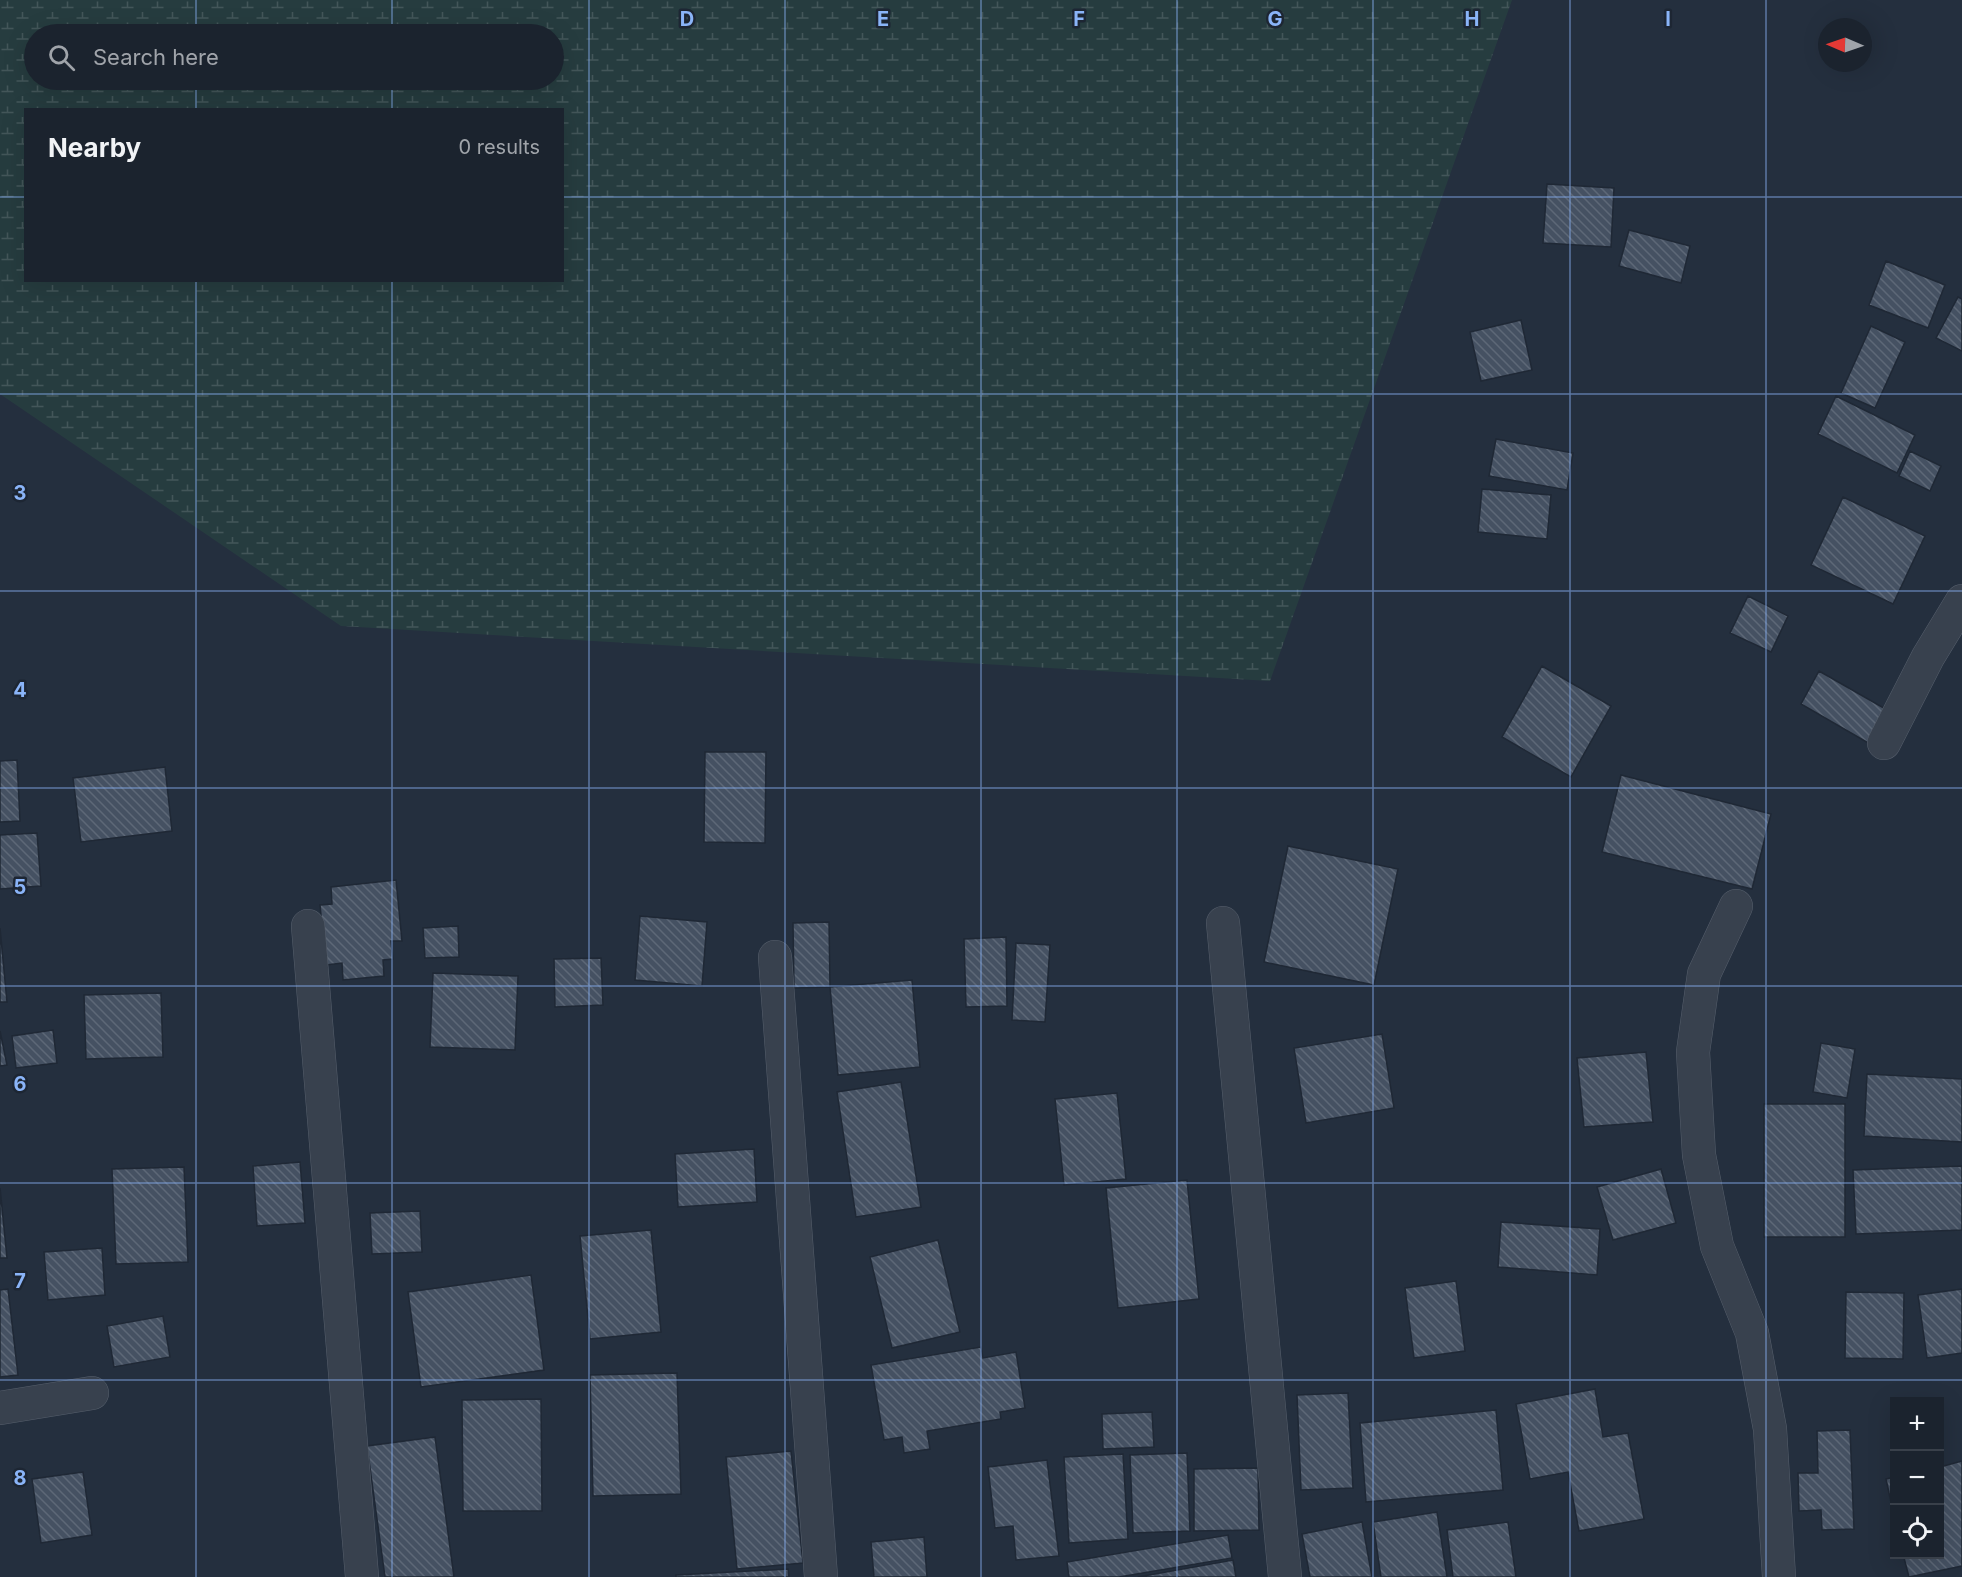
<!DOCTYPE html>
<meta charset="utf-8">
<style>
body{margin:0;font-family:Inter,sans-serif;background:#282f3a;color:#f1f3f6}
.controls{position:absolute;right:18px;bottom:18px;display:grid;overflow:hidden;border-radius:0px;box-shadow:0 6px 24px #0002}
.controls button{width:54px;height:54px;display:grid;place-items:center;padding:0;border:0;border-bottom:2px solid #39404a;background:#1b232e;color:#f1f3f6;font:30px sans-serif}
.compass{position:absolute;left:1818px;top:18px;width:54px;height:54px;border-radius:50%;background:#1b232e;box-shadow:0 6px 24px #0002;rotate:272deg}
.list{margin:0;padding:0;list-style:none}
h2{display:flex;justify-content:space-between;align-items:center;height:78px;margin:0;padding:0 24px;font-size:26px}
h2 small{font-size:20px;font-weight:400;color:#a0a4aa}
.icon{flex:none;width:33px;height:33px;fill:none;stroke:currentColor;stroke-width:2;stroke-linecap:round;stroke-linejoin:round}
.map{position:relative;flex:none;width:1962px;height:1577px;overflow:hidden}
.search{position:absolute;background:#1b232e;box-shadow:0 6px 24px #0002;left:24px;top:24px;width:540px;height:66px;display:flex;align-items:center;gap:15px;box-sizing:border-box;padding:0 21px;border-radius:33px;color:#a0a4aa;font-size:22px}
.panel{position:absolute;background:#1b232e;box-shadow:0 6px 24px #0002;left:24px;top:108px;width:540px;height:174px;border-radius:0px}
.map>svg:first-child{display:block}
</style>
<div class="map">
<svg width="1962" height="1577" viewBox="0 0 1962 1577">
<defs>
<pattern id="wetland-marsh" width="20" height="14" patternUnits="userSpaceOnUse" patternTransform="scale(1.5)"><rect width="20" height="14" fill="#263c3f"/><path d="M1 5h8M5 5V1M11 12h8M15 12V8" fill="none" stroke="#435659"/></pattern>
<pattern id="building-back-hatch" width="6" height="6" patternUnits="userSpaceOnUse" patternTransform="scale(1.5)"><rect width="6" height="6" fill="#455162"/><path d="M-1 5l2 2M0 0l6 6M5-1l2 2" fill="none" stroke="#5d6877"/></pattern>
</defs>
<rect width="100%" height="100%" fill="#242f3e"/>
<path fill="url(#wetland-marsh)" fill-rule="evenodd" d="M0 0H1512L1270 681 341 626 0 394ZM34 34H554V80H34ZM26 110H562V280H26Z"/>
<path fill="url(#building-back-hatch)" stroke="#1f2835" stroke-width="1.5" d="M1547 184 1614 188 1611 247 1543 243Z
M1629 230 1690 246 1681 283 1619 266Z
M1886 261 1945 285 1928 328 1869 305Z
M1958 297 1962 299V351L1936 338Z
M1521 320 1532 370 1481 381 1470 332Z
M1871 326 1905 342 1875 408 1841 393Z
M1836 396 1915 435 1897 473 1818 434Z
M1496 439 1573 453 1567 490 1489 476Z
M1910 451 1941 466 1930 491 1899 476Z
M1482 489 1551 495 1547 539 1478 532Z
M1843 497 1925 536 1893 604 1811 565Z
M1748 596 1788 616 1771 652 1730 633Z
M1542 666 1611 706 1571 777 1502 737Z
M1819 671 1889 711 1870 744 1801 704Z
M705 752H766L765 843 704 842Z
M17 760 20 821 0 822V761Z
M165 767 172 831 81 842 73 778Z
M1621 775 1771 814 1752 889 1602 852Z
M37 833 41 886 0 889V835Z
M1288 846 1398 869 1374 985 1264 962Z
M396 880 402 941H391L393 959 383 960 384 976 343 980 342 963 326 965 320 905 332 904 331 887Z
M640 916 707 922 702 986 635 980Z
M829 922 830 987 794 988 793 923Z
M458 926 459 957 425 958 423 928Z
M0 928 7 1002H0Z
M1006 937 1007 1006 966 1007 964 939Z
M1016 943 1050 945 1045 1022 1012 1020Z
M601 958 603 1005 555 1007 554 959Z
M433 973 518 976 515 1050 430 1047Z
M912 980 920 1067 838 1075 830 987Z
M161 993 163 1057 86 1059 84 995Z
M53 1030 57 1063 16 1068 12 1036Z
M0 1031 7 1065 0 1066Z
M1382 1034 1394 1108 1306 1123 1294 1048Z
M1821 1043 1855 1049 1847 1098 1813 1092Z
M1646 1052 1653 1122 1584 1127 1577 1058Z
M1867 1074 1962 1079V1142L1864 1136Z
M901 1082 921 1207 856 1217 837 1092Z
M1117 1093 1126 1179 1064 1185 1055 1099Z
M1764 1104H1845V1237H1764Z
M754 1149 757 1202 678 1207 675 1154Z
M300 1162 305 1223 257 1226 253 1166Z
M1962 1166V1230L1856 1234 1853 1170Z
M184 1167 188 1262 116 1264 112 1169Z
M1661 1169 1676 1223 1613 1240 1597 1187Z
M1187 1180 1199 1299 1118 1308 1106 1188Z
M0 1188 7 1258H0Z
M420 1211 422 1252 372 1254 370 1213Z
M1501 1222 1600 1229 1597 1275 1498 1267Z
M651 1230 661 1332 590 1339 580 1236Z
M938 1240 960 1332 892 1348 870 1257Z
M102 1248 105 1295 48 1300 44 1252Z
M531 1275 544 1370 421 1387 408 1292Z
M1456 1281 1465 1351 1414 1358 1405 1288Z
M8 1289 18 1375 0 1377V1290Z
M1962 1289V1353L1927 1358 1918 1295Z
M1846 1292 1904 1293 1903 1359 1845 1358Z
M163 1316 170 1357 114 1367 107 1326Z
M981 1347 983 1358 1016 1352 1025 1408 1000 1412 1001 1419 927 1431 930 1449 904 1453 902 1437 884 1440 871 1365Z
M677 1373 681 1494 593 1496 590 1375Z
M1595 1389 1603 1437 1628 1433 1644 1519 1579 1531 1568 1472 1530 1479 1516 1404Z
M1348 1393 1353 1488 1301 1490 1297 1395Z
M541 1399 542 1511H463L462 1400Z
M1496 1410 1503 1490 1366 1502 1360 1423Z
M1152 1412 1154 1447 1103 1449 1102 1414Z
M1850 1430 1854 1529 1822 1530 1821 1510 1799 1511 1798 1473H1818L1817 1431Z
M435 1437 454 1577H385L367 1446Z
M791 1451 803 1563 737 1569 726 1457Z
M1187 1453 1190 1531 1133 1533 1130 1455Z
M1123 1454 1128 1539 1069 1543 1064 1457Z
M1047 1460 1059 1556 1016 1560 1013 1526 995 1528 988 1467Z
M1962 1461V1566L1909 1577 1903 1554H1940V1467Z
M1258 1468 1259 1530 1194 1531V1469Z
M83 1472 92 1535 41 1543 32 1479Z
M1894 1477V1516L1886 1479Z
M1437 1512 1447 1577H1381L1373 1522Z
M1362 1522 1372 1577H1310L1302 1534Z
M1508 1522 1516 1577H1453L1447 1530Z
M1228 1535 1232 1558 1119 1577H1069L1067 1562Z
M924 1537 927 1577H874L871 1542Z
M1233 1560 1236 1577H1138Z
M788 1569 789 1577H676V1575Z"/>
<g fill="none" stroke-linecap="round" stroke-linejoin="round">
<defs>
<path id="minor" d="M1884 743 1928 657 1962 601
M1736 906 1704 974 1693 1052 1699 1155 1717 1246 1752 1333 1770 1429 1779 1577
M1223 923 1285 1577
M308 926 362 1577
M775 957 821 1577
M0 1408 92 1393"/>
</defs>
<use href="#minor" stroke="#565f6c" stroke-width="34"/>
<use href="#minor" stroke="#38414e" stroke-width="33"/>
</g>
<path fill="none" stroke="#8ab4f8" stroke-width="1.5" stroke-opacity="0.55" d="M196 0V34M392 0V34M589 0V1577M785 0V1577M981 0V1577M1177 0V1577M1373 0V1577M1570 0V1577M1766 0V1577M196 80V110M392 80V110M0 197H26M562 197H1962M196 280V1577M392 280V1577M0 394H1962M0 591H1962M0 788H1962M0 986H1962M0 1183H1962M0 1380H1962"/>
<g font-size="20" text-anchor="middle" font-weight="bold" fill="#8ab4f8" stroke="#1d2633" stroke-width="5" stroke-linejoin="round" paint-order="stroke">
<text x="687" y="26">D</text>
<text x="883" y="26">E</text>
<text x="1079" y="26">F</text>
<text x="1275" y="26">G</text>
<text x="1472" y="26">H</text>
<text x="1668" y="26">I</text>
<text x="20" y="500">3</text>
<text x="20" y="697">4</text>
<text x="20" y="894">5</text>
<text x="20" y="1091">6</text>
<text x="20" y="1288">7</text>
<text x="20" y="1485">8</text>
</g>
</svg>
<div class="controls">
<button>+</button>
<button>−</button>
<button><svg class="icon" aria-label="locate" viewBox="0 0 24 24"><circle cx="12" cy="12" r="6"/><path d="M12 2v4M12 18v4M2 12h4M18 12h4"/></svg></button>
</div>
<svg class="compass" viewBox="-18 -18 36 36"><path d="M0-13l5 13h-10z" fill="#e53935"/><path d="M0 13l5-13h-10z" fill="#a0a4aa"/></svg>
<div class="search"><svg class="icon" aria-label="search" viewBox="0 0 24 24"><circle cx="10" cy="10" r="6"/><path d="M15 15l6 6"/></svg>Search here</div>
<section class="panel">
<h2>Nearby<small>0 results</small></h2>
<ul class="list">
</ul>
</section>
</div>
